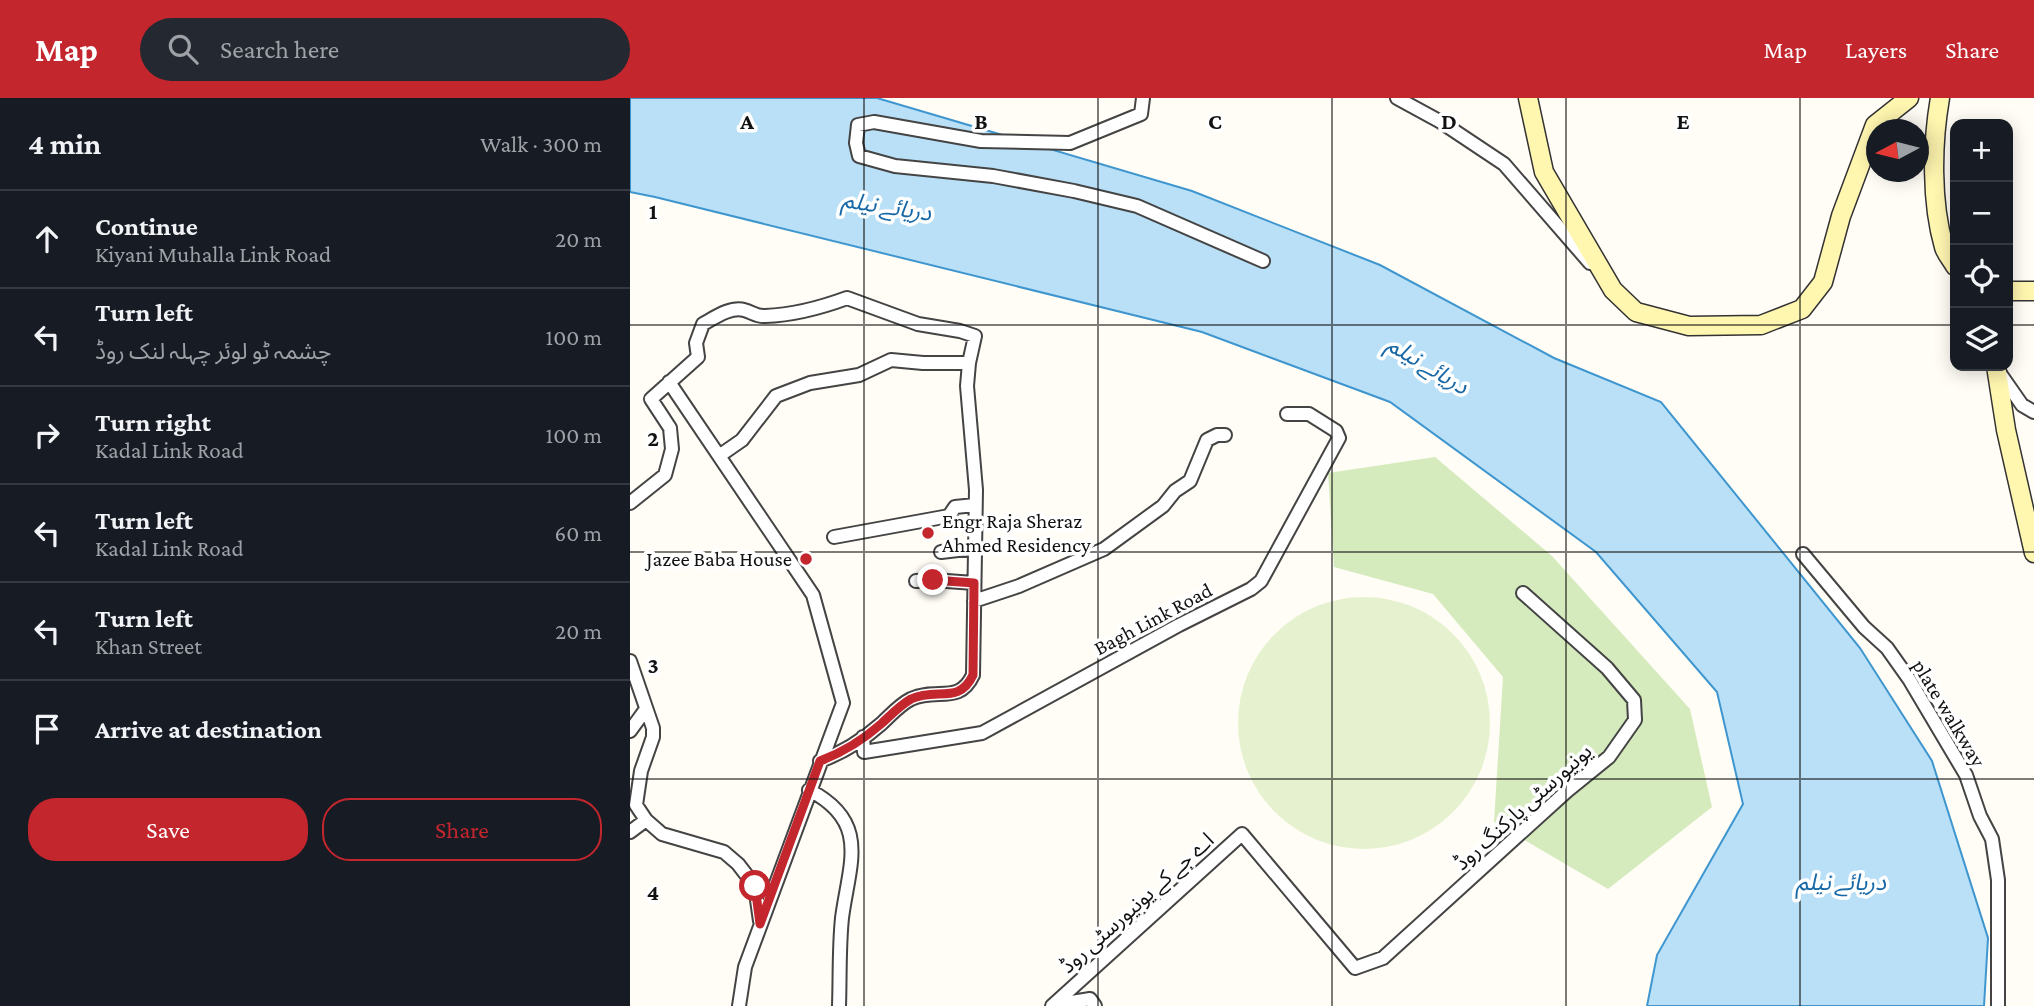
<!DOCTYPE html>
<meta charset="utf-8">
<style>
body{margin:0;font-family:"Crimson Pro","Noto Sans Arabic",serif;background:#242831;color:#f1f3f6}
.controls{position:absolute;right:21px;top:21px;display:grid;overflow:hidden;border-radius:14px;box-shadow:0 4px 18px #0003}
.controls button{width:63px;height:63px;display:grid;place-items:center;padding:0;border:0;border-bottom:2px solid #363941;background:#171b24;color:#f1f3f6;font:35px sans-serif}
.compass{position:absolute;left:1236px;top:21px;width:63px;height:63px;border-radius:50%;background:#171b24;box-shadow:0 4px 18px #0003;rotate:263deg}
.stop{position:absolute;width:21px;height:21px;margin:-16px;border:5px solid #c4262e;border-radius:50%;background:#fff}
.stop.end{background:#c4262e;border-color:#fff;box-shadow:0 2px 7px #0008}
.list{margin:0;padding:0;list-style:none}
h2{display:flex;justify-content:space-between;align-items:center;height:91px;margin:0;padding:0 28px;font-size:30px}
h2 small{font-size:23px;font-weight:400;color:#9ea1a6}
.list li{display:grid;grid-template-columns:46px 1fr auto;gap:21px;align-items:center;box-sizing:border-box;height:98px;padding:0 28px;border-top:2px solid #363941}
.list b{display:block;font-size:26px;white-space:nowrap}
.list p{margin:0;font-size:23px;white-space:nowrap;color:#9ea1a6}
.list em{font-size:23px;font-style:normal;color:#9ea1a6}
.actions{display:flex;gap:14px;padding:21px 28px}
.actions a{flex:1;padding:16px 0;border:2px solid #c4262e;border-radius:28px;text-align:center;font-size:24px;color:#c4262e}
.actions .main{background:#c4262e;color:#fff}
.icon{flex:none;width:38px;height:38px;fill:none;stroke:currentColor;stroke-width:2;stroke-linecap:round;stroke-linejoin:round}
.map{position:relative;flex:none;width:1404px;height:908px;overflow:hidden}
header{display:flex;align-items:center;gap:42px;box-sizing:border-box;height:98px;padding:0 35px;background:#c4262e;color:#fff}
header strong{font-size:33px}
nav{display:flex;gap:38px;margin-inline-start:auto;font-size:24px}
.search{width:490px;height:63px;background:#242831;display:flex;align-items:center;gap:18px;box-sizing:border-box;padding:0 24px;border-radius:38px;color:#9ea1a6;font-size:26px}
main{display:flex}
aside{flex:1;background:#171b24}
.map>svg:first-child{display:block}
</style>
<header>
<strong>Map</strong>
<div class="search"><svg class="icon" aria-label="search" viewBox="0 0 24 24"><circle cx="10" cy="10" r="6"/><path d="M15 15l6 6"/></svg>Search here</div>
<nav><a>Map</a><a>Layers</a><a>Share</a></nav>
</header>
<main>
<aside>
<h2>4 min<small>Walk · 300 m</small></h2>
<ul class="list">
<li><svg class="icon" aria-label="ahead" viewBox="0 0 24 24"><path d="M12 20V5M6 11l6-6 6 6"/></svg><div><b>Continue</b><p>Kiyani Muhalla Link Road</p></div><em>20 m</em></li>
<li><svg class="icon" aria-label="left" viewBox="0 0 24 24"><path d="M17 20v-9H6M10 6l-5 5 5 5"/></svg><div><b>Turn left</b><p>چشمہ ٹو لوئر چہلہ لنک روڈ</p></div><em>100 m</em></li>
<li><svg class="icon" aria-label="right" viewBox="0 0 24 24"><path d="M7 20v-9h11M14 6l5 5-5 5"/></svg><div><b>Turn right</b><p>Kadal Link Road</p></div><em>100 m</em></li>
<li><svg class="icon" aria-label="left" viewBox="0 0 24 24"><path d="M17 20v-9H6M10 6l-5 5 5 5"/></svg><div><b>Turn left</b><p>Kadal Link Road</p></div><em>60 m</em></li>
<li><svg class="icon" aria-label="left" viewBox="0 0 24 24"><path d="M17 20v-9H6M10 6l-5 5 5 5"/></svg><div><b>Turn left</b><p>Khan Street</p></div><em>20 m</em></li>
<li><svg class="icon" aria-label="arrive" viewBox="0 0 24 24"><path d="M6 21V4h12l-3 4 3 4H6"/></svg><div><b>Arrive at destination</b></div></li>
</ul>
<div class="actions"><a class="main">Save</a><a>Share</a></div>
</aside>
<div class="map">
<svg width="1404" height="908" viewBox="0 0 1404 908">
<rect width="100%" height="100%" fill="#fffdf5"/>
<path fill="#d5ebbd" d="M805 359 922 458 1060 611 1082 709 978 791 864 724 873 579 803 496 704 469 698 375Z"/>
<path fill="#e6f2cf" d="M608 625a126 126 0 1 1 252 0a126 126 0 1 1-252 0Z"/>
<path fill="#b9e0f7" stroke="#3f96cf" stroke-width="2" d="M0 0H247L562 93 750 167 924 260 1031 304 1230 550 1302 663 1358 840 1354 908H1017L1027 857 1113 706 1087 594 966 454 760 304 572 234 25 99 0 94Z"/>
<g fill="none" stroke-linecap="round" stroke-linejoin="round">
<defs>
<path id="street" d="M513 0 511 16 440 45 351 43 244 24 228 27 226 45 229 58 265 68 363 78 444 93 507 108 633 163
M767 0 811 24 874 66 960 165
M1369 274 1392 307 1404 314
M39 284 183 497 213 605 115 869 109 908
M89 358 112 342 146 298 180 285 229 277 261 262 293 265H339
M0 405 35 377 42 351 40 330 21 301 68 259 66 245 73 226C84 220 101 208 114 212 122 214 127 219 135 218 163 217 190 210 217 200L288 226 330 233 345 238 339 265 337 288 346 392 343 577C329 607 307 589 281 601 269 607 261 617 251 626 234 641 212 655 190 663
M204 439 319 418 325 409 345 407
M311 454 345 450
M1173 456 1234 529 1257 550 1279 581 1336 677 1350 718 1362 741 1368 782V908
M286 483 303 482 344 485
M344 503 389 488 474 451 533 408 545 393 560 383 577 342 587 337H595
M0 563 23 630V639L11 673 6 707 16 722 32 736 94 754 108 766 125 788 130 823
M0 633 16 611
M233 639 234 654 352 635 549 527 621 491 631 483 709 340 706 333 679 316H657
M179 692C241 724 219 766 212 820 209 849 210 879 209 908
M0 734 16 722
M424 907 460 901 465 908
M422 908 612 736 725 870 753 860 937 693 979 659 1005 622 1004 602 977 570 893 495"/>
<path id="secondary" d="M898 0 914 74 983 192 1006 214 1059 228 1131 227 1172 211 1193 184 1211 118 1245 27 1279 0
M1310 0C1302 46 1301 104 1314 149 1316 156 1322 162 1325 168
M1378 193H1404
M1366 268 1376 332 1404 455"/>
</defs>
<use href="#street" stroke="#444" stroke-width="16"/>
<use href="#secondary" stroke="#333" stroke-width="21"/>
<use href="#street" stroke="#fff" stroke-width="12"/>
<use href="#secondary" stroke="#fff6b0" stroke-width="18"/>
</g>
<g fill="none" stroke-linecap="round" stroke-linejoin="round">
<path stroke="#c4262e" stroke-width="9" d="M125 788 130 826 190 663C211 655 234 641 251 626 261 617 269 608 281 601 307 589 329 607 343 577L344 485 303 482"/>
</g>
<path fill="none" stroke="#111" stroke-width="2" stroke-opacity="0.55" d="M234 0V908M468 0V908M702 0V908M936 0V908M1170 0V908M0 227H1325M1378 227H1404M0 454H1404M0 681H1404"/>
<g fill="#c4262e" stroke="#fff" stroke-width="2.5">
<circle cx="298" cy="435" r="7"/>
<circle cx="176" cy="461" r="7"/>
</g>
<g text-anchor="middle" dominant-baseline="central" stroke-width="7" stroke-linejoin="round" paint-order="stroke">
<g font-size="21" fill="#111" stroke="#fff" text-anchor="start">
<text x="312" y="423">Engr Raja Sheraz<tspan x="312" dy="24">Ahmed Residency</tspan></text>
<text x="162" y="461" text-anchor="end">Jazee Baba House</text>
</g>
<g font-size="21" fill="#111" stroke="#fff">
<text transform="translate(523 521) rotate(-28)">Bagh Link Road</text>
<text transform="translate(1319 615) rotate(59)">plate walkway</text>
<text transform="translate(893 709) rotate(-42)">یونیورسٹی پارکنگ روڈ</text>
<text transform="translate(507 805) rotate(-42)">اے جے کے یونیورسٹی روڈ</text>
</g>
<g font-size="23" font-style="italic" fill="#1768a6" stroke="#fff">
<text transform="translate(257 108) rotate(9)">دریائے نیلم</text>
<text transform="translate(798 267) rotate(31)">دریائے نیلم</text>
<text x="1211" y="784">دریائے نیلم</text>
</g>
</g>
<g font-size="23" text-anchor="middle" font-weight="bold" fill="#111" stroke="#fff" stroke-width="7" stroke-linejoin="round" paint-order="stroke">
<text x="117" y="31">A</text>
<text x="351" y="31">B</text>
<text x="585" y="31">C</text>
<text x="819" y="31">D</text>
<text x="1053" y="31">E</text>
<text x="23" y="121">1</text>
<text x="23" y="348">2</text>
<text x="23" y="575">3</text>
<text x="23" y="802">4</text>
</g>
</svg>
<div class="controls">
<button>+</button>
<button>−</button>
<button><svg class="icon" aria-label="locate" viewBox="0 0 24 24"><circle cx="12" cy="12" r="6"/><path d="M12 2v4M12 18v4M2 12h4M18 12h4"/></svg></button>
<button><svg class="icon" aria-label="layers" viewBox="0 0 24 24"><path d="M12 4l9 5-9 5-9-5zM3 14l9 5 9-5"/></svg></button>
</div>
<svg class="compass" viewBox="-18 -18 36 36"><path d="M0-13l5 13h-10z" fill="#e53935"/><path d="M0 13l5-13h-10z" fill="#9ea1a6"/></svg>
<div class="stop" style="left:125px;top:788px"></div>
<div class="stop end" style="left:303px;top:482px"></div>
</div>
</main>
